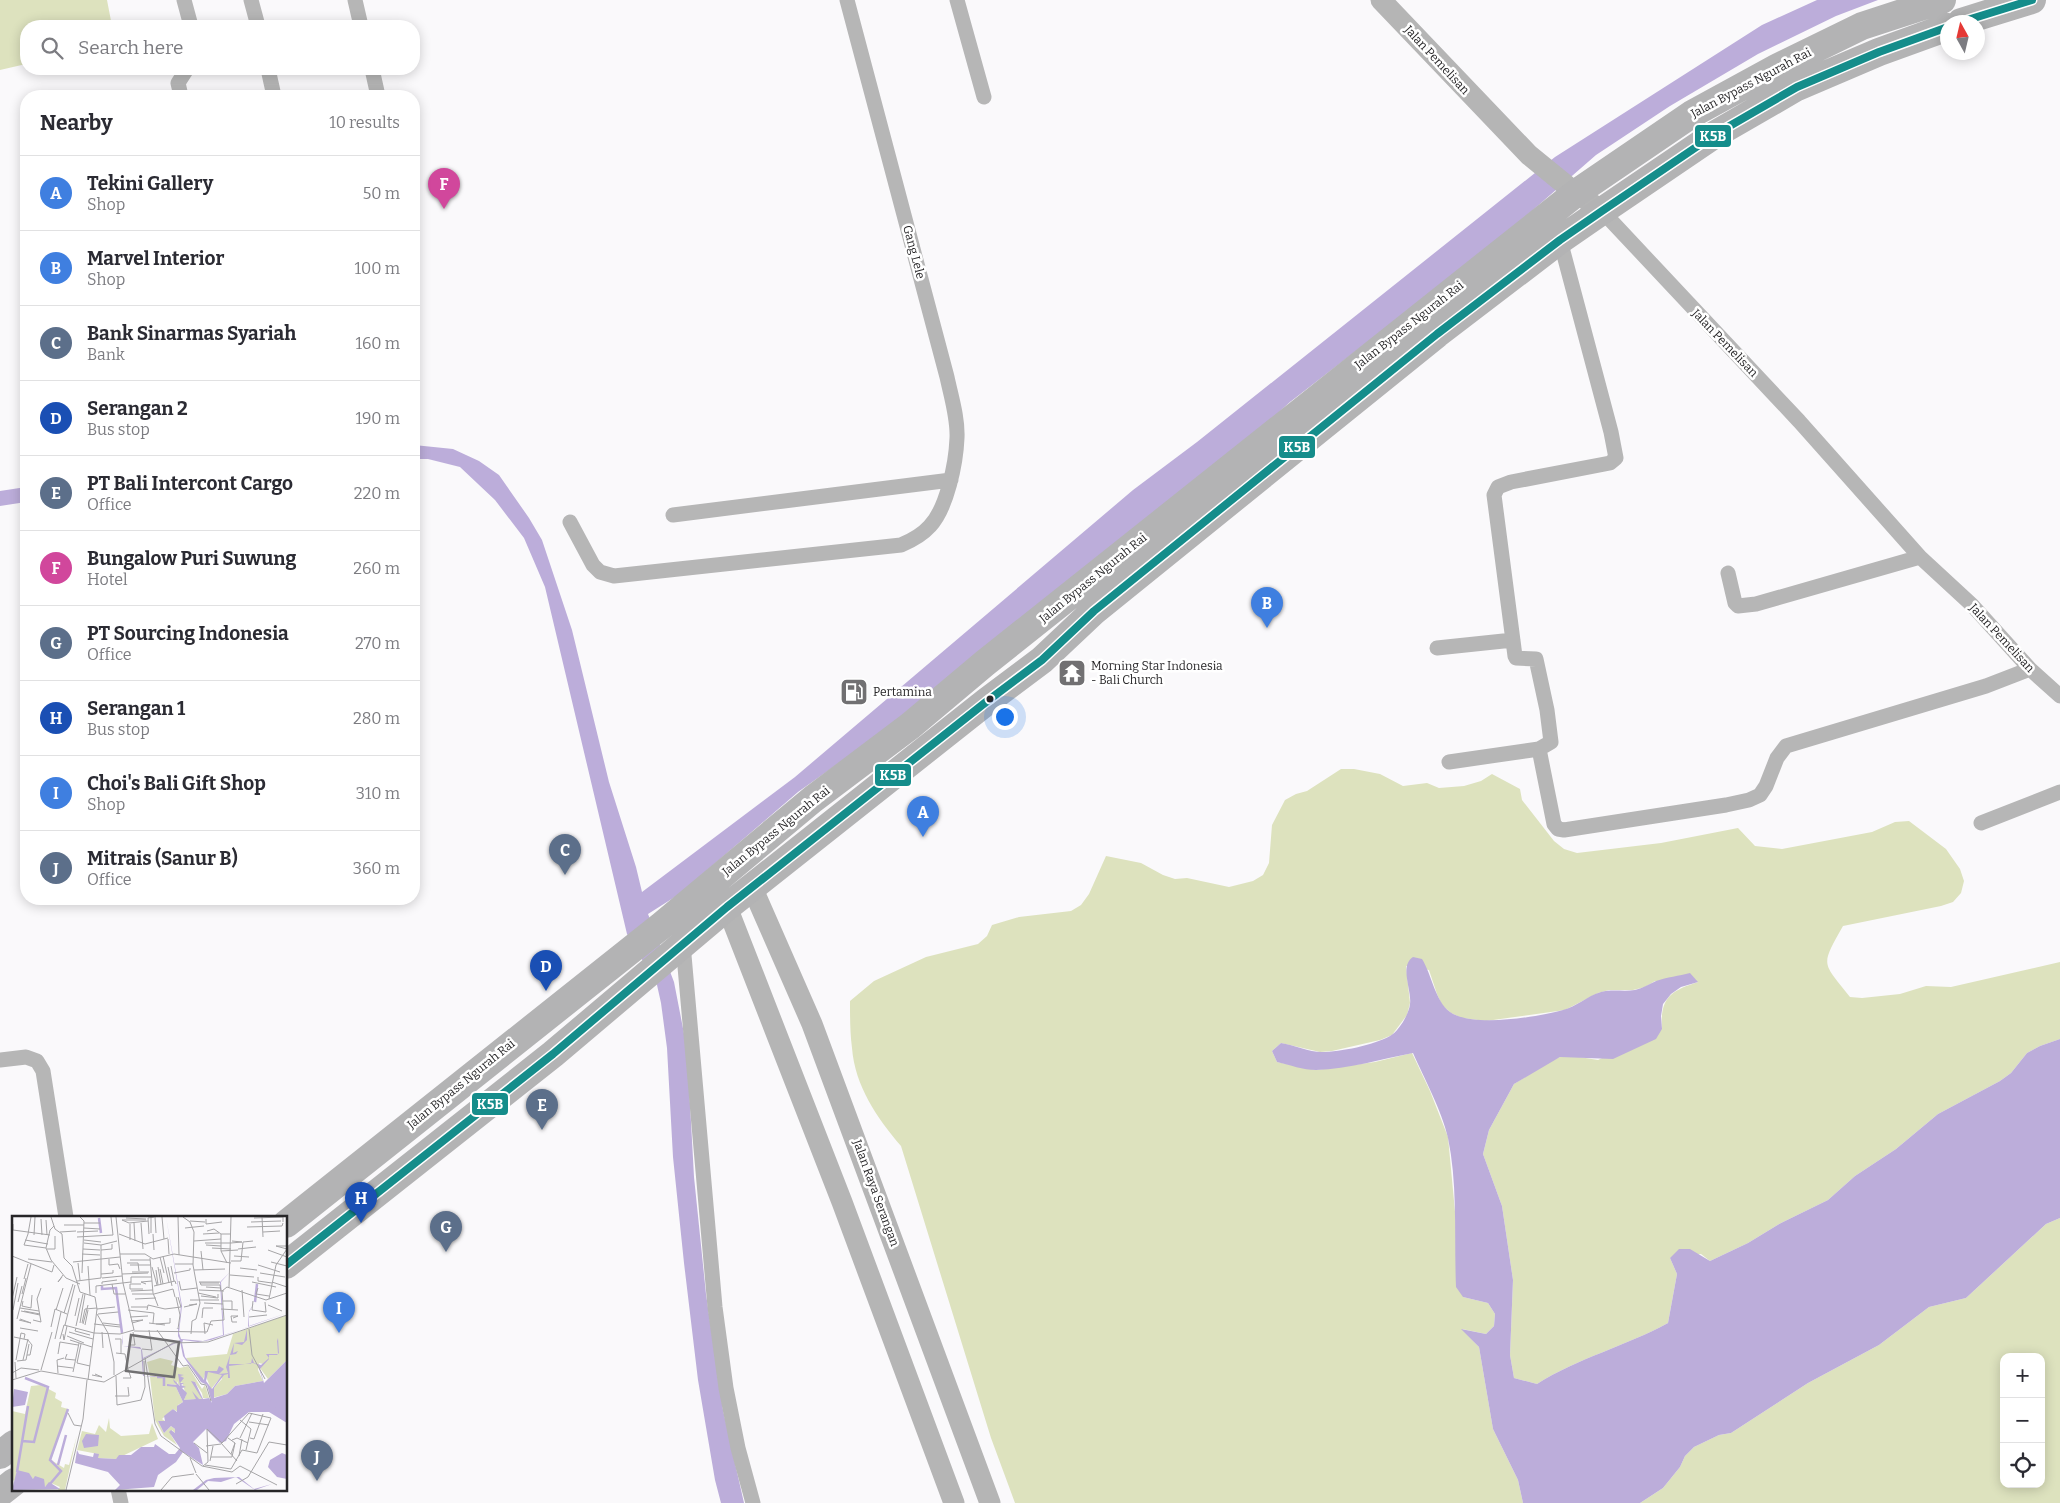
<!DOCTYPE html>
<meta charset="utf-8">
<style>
body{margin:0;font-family:Bitter,serif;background:#f7f7f7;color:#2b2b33}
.controls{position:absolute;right:15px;bottom:15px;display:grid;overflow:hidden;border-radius:10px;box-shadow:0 2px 12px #0003}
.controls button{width:45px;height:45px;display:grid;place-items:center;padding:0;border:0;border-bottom:1px solid #e1e1e2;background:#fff;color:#2b2b33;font:25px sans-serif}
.compass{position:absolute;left:1940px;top:15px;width:45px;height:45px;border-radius:50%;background:#fff;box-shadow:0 2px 12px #0003;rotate:352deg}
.you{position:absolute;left:1004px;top:716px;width:18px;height:18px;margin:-12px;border:4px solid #fff;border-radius:50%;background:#1a73e8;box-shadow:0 0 0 8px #1a73e833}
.badge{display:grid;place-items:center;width:32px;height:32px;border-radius:50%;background:#ea580c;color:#fff;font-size:16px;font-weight:700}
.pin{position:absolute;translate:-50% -41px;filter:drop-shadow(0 1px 2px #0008)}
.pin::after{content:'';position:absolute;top:26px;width:18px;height:15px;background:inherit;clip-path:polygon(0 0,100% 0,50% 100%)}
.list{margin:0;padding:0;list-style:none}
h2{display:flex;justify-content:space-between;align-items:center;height:65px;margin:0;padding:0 20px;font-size:21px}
h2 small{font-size:16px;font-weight:400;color:#7c7c81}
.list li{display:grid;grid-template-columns:32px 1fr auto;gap:15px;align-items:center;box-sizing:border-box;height:75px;padding:0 20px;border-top:1px solid #e1e1e2}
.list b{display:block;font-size:19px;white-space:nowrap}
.list p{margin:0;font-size:16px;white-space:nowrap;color:#7c7c81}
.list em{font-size:16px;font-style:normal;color:#7c7c81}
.icon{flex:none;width:28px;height:28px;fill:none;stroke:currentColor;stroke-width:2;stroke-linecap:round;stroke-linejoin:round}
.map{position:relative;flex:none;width:2060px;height:1503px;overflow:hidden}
.search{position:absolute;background:#fff;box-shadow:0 2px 12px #0003;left:20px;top:20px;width:400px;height:55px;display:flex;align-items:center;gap:12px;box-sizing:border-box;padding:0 18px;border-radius:20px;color:#7c7c81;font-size:19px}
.panel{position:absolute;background:#fff;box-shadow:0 2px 12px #0003;left:20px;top:90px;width:400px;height:815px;border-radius:20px}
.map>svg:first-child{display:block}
</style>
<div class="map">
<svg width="2060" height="1503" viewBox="0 0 2060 1503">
<rect width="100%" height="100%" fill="#faf9fb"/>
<path fill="#dde2be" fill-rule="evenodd" d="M0 0H107L112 26H26V64L0 70Z
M1341 769H1354L1380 774 1403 786 1427 783 1439 788 1464 786 1481 781 1492 774 1520 789 1522 800 1554 841 1564 849 1577 853 1661 843 1738 828 1755 846 1782 849 1872 832 1895 822 1909 821 1946 849 1960 869 1964 881 1961 893 1953 902 1941 906 1843 926C1820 967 1822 961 1850 997L1862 998 1900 994 1926 986 1951 987 2060 962V1039L2040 1046 2027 1053 2011 1073 2000 1081 1938 1114 1896 1149 1855 1176 1828 1200 1781 1223 1748 1243 1710 1261 1701 1254 1670 1258 1677 1274 1668 1323C1626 1346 1578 1358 1537 1384L1514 1378 1510 1355 1513 1280 1502 1206 1483 1154 1489 1130 1514 1084 1549 1062 1560 1057 1573 1056 1598 1060 1662 1029C1660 998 1670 991 1698 982L1655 981 1645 987 1633 990H1609L1598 993 1565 1010 1486 1021 1462 1018 1451 1013 1442 1005 1437 994 1429 970 1406 966 1410 1003 1407 1015 1392 1035 1380 1040 1332 1051 1320 1052 1281 1043 1272 1051 1277 1062 1316 1070 1375 1062 1412 1053 1430 1091 1448 1137 1463 1297 1488 1303 1495 1314 1494 1326 1486 1334 1462 1329 1479 1347 1493 1429 1518 1480 1523 1503H1015L991 1438 901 1146C877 1118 855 1086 852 1048 850 1032 850 1017 850 1001L874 981 926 957 978 944 987 936 992 925 1019 917 1071 911 1081 905 1089 894 1106 856 1141 863 1163 875 1175 879 1187 878 1229 887 1253 881 1263 875 1269 863 1272 825 1285 800 1296 794 1307 791Z
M2060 1218V1503H1640L1663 1488 1680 1467 1685 1456 1694 1447 1719 1435 1731 1433 1808 1383 1879 1345 1929 1307 1966 1298 2046 1224ZM2004 1357H2041V1484H2004Z"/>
<path fill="#bcadda" d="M1817 0H1878L1836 16 1758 54 1670 106 1596 155 1494 244 1290 402 1206 479 891 726 798 792 678 895 648 914 674 982 687 1049 694 1177 706 1294 723 1410 744 1503H721L715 1480 698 1380 684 1263 673 1157 667 1048 661 1003 657 985 627 934 545 587 524 538 495 500 460 467 428 459H414V445L453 449 479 461 499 475 529 518 542 540 572 630 609 782 636 867 642 892 795 777 1133 490 1197 442 1555 157 1762 25Z
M26 487V502L0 506V491Z
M1413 957 1422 959C1432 975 1435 1001 1450 1012 1473 1028 1537 1017 1563 1010 1576 1007 1587 996 1601 992 1612 989 1624 992 1635 990 1643 988 1649 984 1656 981 1667 977 1679 976 1690 973L1698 982 1681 987 1671 994 1663 1004 1661 1016 1662 1029 1656 1039 1613 1059 1560 1057 1514 1084 1489 1130 1483 1154 1502 1206 1513 1280 1510 1355 1514 1378 1537 1384C1578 1358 1626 1346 1668 1323L1677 1274 1670 1258 1679 1249H1690L1710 1261 1748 1243 1781 1223 1828 1200 1855 1176 1896 1149 1938 1114 2000 1081 2011 1073 2027 1053 2040 1046 2060 1039V1218L2046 1224 1966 1298 1929 1307 1879 1345 1808 1383 1731 1433 1719 1435 1694 1447 1685 1456 1680 1467 1663 1488 1640 1503H1523L1518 1480 1493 1429 1479 1347 1461 1329 1486 1334 1494 1326 1495 1314 1488 1303 1463 1297 1456 1287C1454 1238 1458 1186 1448 1138 1442 1111 1424 1078 1413 1053 1381 1059 1349 1069 1316 1070 1303 1070 1290 1065 1277 1062L1272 1051 1281 1043C1294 1045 1309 1052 1322 1052 1340 1052 1374 1045 1390 1036 1399 1031 1409 1014 1410 1004 1412 990 1399 966 1413 957Z"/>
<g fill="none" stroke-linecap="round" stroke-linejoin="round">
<path stroke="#b6b6b6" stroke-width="15" d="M184 0 191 26
M251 0 258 26
M355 0 361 26
M957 0 984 97
M268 69 274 96
M372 69 378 96
M181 96 178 83 187 69
M1602 211 1799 421 1920 557 1972 605 2030 669 2060 696
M673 515 951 480
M570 522 593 565 600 572 614 576 901 545C913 540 922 535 930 526 947 508 956 463 957 438 958 418 951 396 947 377L847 0
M1728 573 1735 603 1738 606 1756 604 1920 557
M1437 648 1513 640
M1539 749 1551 742 1547 710 1536 659 1516 658 1515 656 1494 495 1498 487 1511 482 1610 463 1616 458 1611 432 1560 240
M1449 762 1539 749 1554 824 1558 829 1564 830 1726 805 1749 800 1760 795 1766 786 1777 758 1786 746 1986 686 2030 669
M1981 823 2060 792
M683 944 715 1307 726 1388 738 1448 753 1503
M0 1060 26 1057 37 1061 43 1071 66 1217
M118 1489 121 1503"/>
<path stroke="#b5b5b5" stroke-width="21" d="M1381 0 1529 155 1567 186 1602 211
M752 887 812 1024 990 1503
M727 907 842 1202 954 1503"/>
<path stroke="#b3b3b4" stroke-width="28" d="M1961 22 2032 0
M286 1224 661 926 813 799 910 726 985 663 1576 193 1692 114 1778 67 1862 26 1942 0
M286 1265 553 1054 727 907 986 702 1042 660 1094 611 1437 334 1560 240 1602 211 1714 135 1797 87 1879 52 1948 27
M0 1455 14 1444
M0 1493 14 1482"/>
<defs>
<path id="bus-1" d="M1961 22 2032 0
M286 1265 553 1054 727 907 986 702 1042 660 1094 611 1437 334 1560 240 1602 211 1714 135 1797 87 1879 52 1948 27"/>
</defs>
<use href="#bus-1" stroke="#fff" stroke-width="11"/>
<use href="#bus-1" stroke="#158d8b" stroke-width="8"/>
</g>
<defs>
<symbol id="temple-square" viewBox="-11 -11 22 22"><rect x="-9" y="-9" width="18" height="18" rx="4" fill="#717072" stroke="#fff"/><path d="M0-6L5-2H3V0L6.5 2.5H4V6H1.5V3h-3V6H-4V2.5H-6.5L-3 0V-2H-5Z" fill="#fff"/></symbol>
<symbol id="fuel-square" viewBox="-11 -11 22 22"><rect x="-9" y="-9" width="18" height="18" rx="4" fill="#717072" stroke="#fff"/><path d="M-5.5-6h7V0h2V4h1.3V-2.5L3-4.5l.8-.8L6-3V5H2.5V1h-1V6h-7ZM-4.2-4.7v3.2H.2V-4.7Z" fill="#fff"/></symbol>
</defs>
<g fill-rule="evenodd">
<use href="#temple-square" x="1056" y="657" width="32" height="32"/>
<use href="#fuel-square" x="838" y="676" width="32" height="32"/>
</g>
<circle fill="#272628" stroke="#fff" stroke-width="2" cx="990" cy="699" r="4.5"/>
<g text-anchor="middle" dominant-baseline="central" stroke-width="5" stroke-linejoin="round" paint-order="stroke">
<g font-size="12" fill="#272628" stroke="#fff">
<text transform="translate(1437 60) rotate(47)">Jalan Pemelisan</text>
<text transform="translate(1751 83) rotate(-28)">Jalan Bypass Ngurah Rai</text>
<text transform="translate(914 252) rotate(75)">Gang Lele</text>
<text transform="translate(1409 325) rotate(-38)">Jalan Bypass Ngurah Rai</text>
<text transform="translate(1725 343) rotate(46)">Jalan Pemelisan</text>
<text transform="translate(1093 578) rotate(-39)">Jalan Bypass Ngurah Rai</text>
<text transform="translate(2002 638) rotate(47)">Jalan Pemelisan</text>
<text transform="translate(776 831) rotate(-39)">Jalan Bypass Ngurah Rai</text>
<text transform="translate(461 1084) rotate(-39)">Jalan Bypass Ngurah Rai</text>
<text transform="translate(876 1193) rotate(70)">Jalan Raya Serangan</text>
</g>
<g font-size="12" fill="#272628" stroke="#fff" text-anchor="start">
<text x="1091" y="666">Morning Star Indonesia<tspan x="1091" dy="14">- Bali Church</tspan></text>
<text x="873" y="692">Pertamina</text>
</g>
</g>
<g transform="translate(12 1216)">
<rect width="275" height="275" fill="#faf9fb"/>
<path d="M275 99V144L256 163 248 152 251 148 247 147 246 154 251 165 223 170 215 178 200 182 199 175 210 163 209 161 199 173 193 158 191 164 174 142 215 138 221 118ZM148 142 161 145 159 149 168 152 176 150 190 173 193 169 197 182H191L190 177 182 165 190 183 172 184 174 179 170 166 167 170 165 165V169L155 168 164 171 171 186 166 189V196L161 193 150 203 153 205H146L152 217 159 210 163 213V217L160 214 159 219 165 229 152 220 143 204 138 161 143 160H138L135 146ZM29 169 44 177 43 182 50 186 49 191 56 193 39 244 52 252 53 248 57 249 65 219 53 274H46L48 271 39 267 33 271 28 263H21L17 258 5 255 4 265 0 264V195L13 198 19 170ZM97 202 98 212 109 220 137 218 140 207 146 223 104 243 85 242 86 238 65 234 70 215 83 218 87 209 94 216Z" fill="#dde2be"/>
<path d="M154 1 170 90 167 117 169 123 191 125 211 119 208 66 218 56V1V56L209 66 212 119 236 111 237 95 243 86 237 96V110L275 97 199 124 186 126 171 124 170 127 173 141 192 164 193 155H205L207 150 212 153 207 158 216 157 214 151 222 127 232 126 235 113V124L230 129 222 127 221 137 226 135 224 138 218 139 217 148H239L240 142 242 147 249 149 257 142 254 138H266L265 125 266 122 267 137 265 139H257V143L248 153 252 167 275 144V207L257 196H237L222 208 214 225 208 227 194 213 181 226 187 232 191 249 171 236 164 246 146 259 142 271 103 274 108 269 96 256 63 247 65 234 67 238 81 241 82 237 87 238 86 242 104 243 107 239H119L129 231H142L143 228 157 238H163L168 232 157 216 159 214 163 217V213L159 210 152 217 146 205H153L152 200 161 193 165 196V190L171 186 164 171 155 170V168L165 169 162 166 161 163 168 170 166 158 172 159 168 160 172 162 168 167H172L169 169 174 171 170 172 175 177 172 184 184 183 180 175 187 183H190L179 165 183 166 191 183 197 182 200 187 195 169 189 166 171 140 168 125 131 143 132 160H143L146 161 131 160 129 133 111 130 110 126V118L111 130 128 131 130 134 131 142 168 124 166 120V113H164L167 112 169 89ZM241 147 246 149 251 165 223 170 215 178 202 182V172L212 159 216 158V162H218L217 150ZM196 156 210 159 200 173 194 165ZM2 173 16 176 13 189 0 191ZM74 218 87 219 86 230 72 232 70 225ZM270 237 275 239V263L265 261 256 251 258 244ZM5 254 17 257 21 263 23 260 32 263 33 271 37 266 48 273 0 274ZM224 261 209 266 196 265 185 274H181L194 264 202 262 227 261 242 273 260 268 243 274Z" fill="#bcadda" fill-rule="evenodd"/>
<path fill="none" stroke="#bcadda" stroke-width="2.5" d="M87 2 89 17M90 70V73L104 72 110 117M243 86 245 68M145 161H152V170M259 188H275M257 190 260 185 275 186M258 190 275 191M10 225 22 226 36 171 13 162M46 249 54 219M5 256 16 190M38 268 49 255 38 244 56 193"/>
<path fill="none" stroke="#a6a5a7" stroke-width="1" d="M39 1 43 13 50 18 52 42 60 50 68 76 83 81 85 93 82 117M68 1 72 5 70 57M143 1 144 17M150 1 152 23M166 1 167 39M171 1 178 6 182 16 181 49 188 87 184 103 180 105 179 118M250 1 251 21M114 2 134 3M242 2 271 1V6M29 3 30 19M194 3V8L210 6M34 4 35 19M110 4 117 7 136 5M110 4H134M178 5 193 6M239 6 269 5M72 7H88M122 7 123 25M129 7 131 33M1 8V14L38 19M118 8V24M52 9H72M42 10 38 14 34 32 39 44 54 62 68 68M235 11 270 10 271 7M72 12 88 13M173 12 192 10M195 15 202 13 209 18H219M48 16 64 15M65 16 86 15M251 16 268 15M139 17V1M16 18 12 29 34 32M16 18 19 1M107 18 133 28 156 22M137 18 136 2 142 1M141 18 142 34M191 18 207 17M209 18V35L215 47M22 19 23 1M65 21 101 19 99 1M156 23 157 38M13 24 36 28M72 24 89 26M182 25 209 23M72 27 89 29M193 27H219M219 27 230 26 220 25M89 29 105 25M194 29 209 30M200 32 219 33M35 33H43V20M71 33 88 34M226 33 244 31M275 33 264 30H275M89 34 100 33V28M256 34 275 41M189 35 191 54M209 35 226 34M70 38 88 39M108 38H133L141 43 162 38 219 47M0 40 40 56 42 49M151 40 157 67M222 40 237 41M148 41 152 57M138 42 141 77 146 90M16 43 40 46M97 43V49L106 48 108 53M118 44H138M219 45H229L231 26 241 25M61 46 108 41M259 46 275 50M66 47 68 64M115 47H126L127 55M163 48H181M118 49H138M246 49 268 56M76 50 78 79M159 50 162 65M140 51 145 69M146 51 149 68M156 51 160 70M228 52 245 54M148 53 151 68M144 54 146 69M182 54 213 53M120 56H137M162 57 178 54V52M248 57 273 61M89 58 101 57V54M110 58 136 57M218 59 242 61M50 61 46 66 51 59M246 61V65L260 67M90 62 110 60M12 63 16 48M65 65 89 62V29M167 65 169 74 185 72M187 66H208M188 66 189 69H208L209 75M240 66 264 71M260 66 275 71M119 67V61H139M189 67H207M90 68V66L105 64M100 68 102 78H113M129 68H118V73H131M134 68 129 66 140 65M142 70 163 65 164 68M194 71 209 72M217 71 219 1M246 72 244 78 257 80M187 74 212 75M230 74 232 101M119 75 141 74M84 77V70L119 66M186 77 204 81M10 78 14 62M120 78H141M142 78 161 73 163 81M189 80 206 82V78M164 81 168 99 166 113M0 83 5 61M123 83 144 82M257 83 264 49 275 33M178 84H207M11 85 10 90 19 92 20 79M211 85H220V93M241 85 240 94 254 96 253 86M6 86 10 70M192 87 211 88M256 89 270 95M119 91H135M172 91 185 88 177 89M8 92 27 95M85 93 103 91M209 93 226 94M1 94 6 67M44 94 51 72M116 94 142 97 141 107M135 94 136 89 153 93 169 91 166 81M9 95 28 99M12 95 28 98M52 97 61 68M85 98 96 117M86 98 106 96M63 100 67 82M118 101 136 100M237 101 255 99M190 102 191 92H201M221 102 226 100H219L220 106H225M5 103 19 48M7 104 19 107 8 103M21 104 29 106 25 83 29 72M119 105 131 104 120 107M68 107 73 78M70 107 73 93 85 92M91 107 108 109M137 107 153 109M71 108 76 89M82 108 108 111M144 108 158 107V102M53 109 63 69M73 109 76 94M64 110 71 78M39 111 43 93 55 98M8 112 26 115M64 112 63 115 78 119M237 113 240 139 253 163M145 114 171 150 176 149 189 168 194 169 199 185M122 115 195 116 199 105 212 104 210 75 215 71 254 84 275 77M57 116 81 123M90 116 91 132M96 117 102 146V159M51 118 52 124 55 110M193 118 192 107 201 109M55 120 72 127M2 121 16 124 20 129 18 139H15M43 123 49 96M48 123 52 109 82 117M103 123H109V137M58 124 80 131M69 128 65 147 78 150M118 129H123L121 116M130 133 140 134 137 114M104 137 113 138 116 152M46 138 48 126 66 129M55 138 53 143 63 144M133 142 143 208 149 220 190 250 220 256 228 250 265 269M4 144 9 117 13 118 12 123M11 144 16 123M5 145 14 144 17 128M3 146 4 162M45 150 61 152M29 154 40 116M61 156 67 127M0 157 9 152 27 154M46 157 45 144 52 142M80 159 90 161 83 158M104 160 105 189M111 162H119L116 153M0 164 29 155 92 166 161 127 196 126 275 99M76 164 82 117 108 118 122 114 111 67 104 1M103 180H117L116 171M105 189 129 184 133 171 132 145M56 197 62 209 69 210M228 204 239 213 234 234M237 206 257 209M216 222 223 227 219 238M228 222 240 197M238 222 242 223 251 198M220 224 225 222 236 227M182 227 195 237M209 227 225 245M194 230 209 228M227 240 230 223M199 241H220L223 227M178 242 184 257M198 245 201 230M191 250 196 246 195 213 210 227 237 197 259 202 245 237 230 234 219 253 193 249M184 258 197 274M224 268 236 261 257 226 275 229M54 274 71 203 75 164M149 274 160 261 182 258"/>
<path fill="#717072" fill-opacity="0.15" stroke="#717072" stroke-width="2.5" d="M119 119 167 126 162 161 114 155Z"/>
<rect width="275" height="275" fill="none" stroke="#272628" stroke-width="2.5"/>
</g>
<g stroke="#fff" stroke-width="2">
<rect x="1694" y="124" width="38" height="24" rx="5" fill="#158d8b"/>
<rect x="1278" y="435" width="38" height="24" rx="5" fill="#158d8b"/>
<rect x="874" y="763" width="38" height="24" rx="5" fill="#158d8b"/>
<rect x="471" y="1092" width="38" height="24" rx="5" fill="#158d8b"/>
</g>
<g font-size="14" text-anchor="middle" font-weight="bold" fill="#fff">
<text x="1713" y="141">K5B</text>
<text x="1297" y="452">K5B</text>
<text x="893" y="780">K5B</text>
<text x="490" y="1109">K5B</text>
</g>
</svg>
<div class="controls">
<button>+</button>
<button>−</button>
<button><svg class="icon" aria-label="locate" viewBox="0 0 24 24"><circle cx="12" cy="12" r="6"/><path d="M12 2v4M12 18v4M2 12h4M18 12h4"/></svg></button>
</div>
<svg class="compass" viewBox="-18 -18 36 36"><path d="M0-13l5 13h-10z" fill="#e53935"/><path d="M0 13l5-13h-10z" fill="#7c7c81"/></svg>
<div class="you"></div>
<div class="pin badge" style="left:923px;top:837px;background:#3f7fe0">A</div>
<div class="pin badge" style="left:1267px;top:628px;background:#3f7fe0">B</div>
<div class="pin badge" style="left:565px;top:875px;background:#5c6f8a">C</div>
<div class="pin badge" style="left:546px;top:991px;background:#1a4fb4">D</div>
<div class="pin badge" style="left:542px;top:1130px;background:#5c6f8a">E</div>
<div class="pin badge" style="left:444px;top:209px;background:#d1479c">F</div>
<div class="pin badge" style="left:446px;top:1252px;background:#5c6f8a">G</div>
<div class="pin badge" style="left:361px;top:1223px;background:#1a4fb4">H</div>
<div class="pin badge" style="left:339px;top:1333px;background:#3f7fe0">I</div>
<div class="pin badge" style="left:317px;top:1481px;background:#5c6f8a">J</div>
<div class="search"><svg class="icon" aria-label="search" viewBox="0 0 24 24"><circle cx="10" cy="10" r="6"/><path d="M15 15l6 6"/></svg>Search here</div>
<section class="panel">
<h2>Nearby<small>10 results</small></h2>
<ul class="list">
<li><span class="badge" style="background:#3f7fe0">A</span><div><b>Tekini Gallery</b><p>Shop</p></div><em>50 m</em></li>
<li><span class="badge" style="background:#3f7fe0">B</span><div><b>Marvel Interior</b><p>Shop</p></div><em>100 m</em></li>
<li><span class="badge" style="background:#5c6f8a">C</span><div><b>Bank Sinarmas Syariah</b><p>Bank</p></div><em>160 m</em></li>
<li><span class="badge" style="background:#1a4fb4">D</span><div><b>Serangan 2</b><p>Bus stop</p></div><em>190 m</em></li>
<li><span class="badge" style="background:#5c6f8a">E</span><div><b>PT Bali Intercont Cargo</b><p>Office</p></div><em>220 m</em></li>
<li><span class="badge" style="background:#d1479c">F</span><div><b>Bungalow Puri Suwung</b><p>Hotel</p></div><em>260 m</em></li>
<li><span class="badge" style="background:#5c6f8a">G</span><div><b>PT Sourcing Indonesia</b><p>Office</p></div><em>270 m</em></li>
<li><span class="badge" style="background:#1a4fb4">H</span><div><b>Serangan 1</b><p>Bus stop</p></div><em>280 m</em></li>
<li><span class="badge" style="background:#3f7fe0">I</span><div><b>Choi's Bali Gift Shop</b><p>Shop</p></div><em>310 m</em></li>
<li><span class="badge" style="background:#5c6f8a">J</span><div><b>Mitrais (Sanur B)</b><p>Office</p></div><em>360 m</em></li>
</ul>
</section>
</div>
